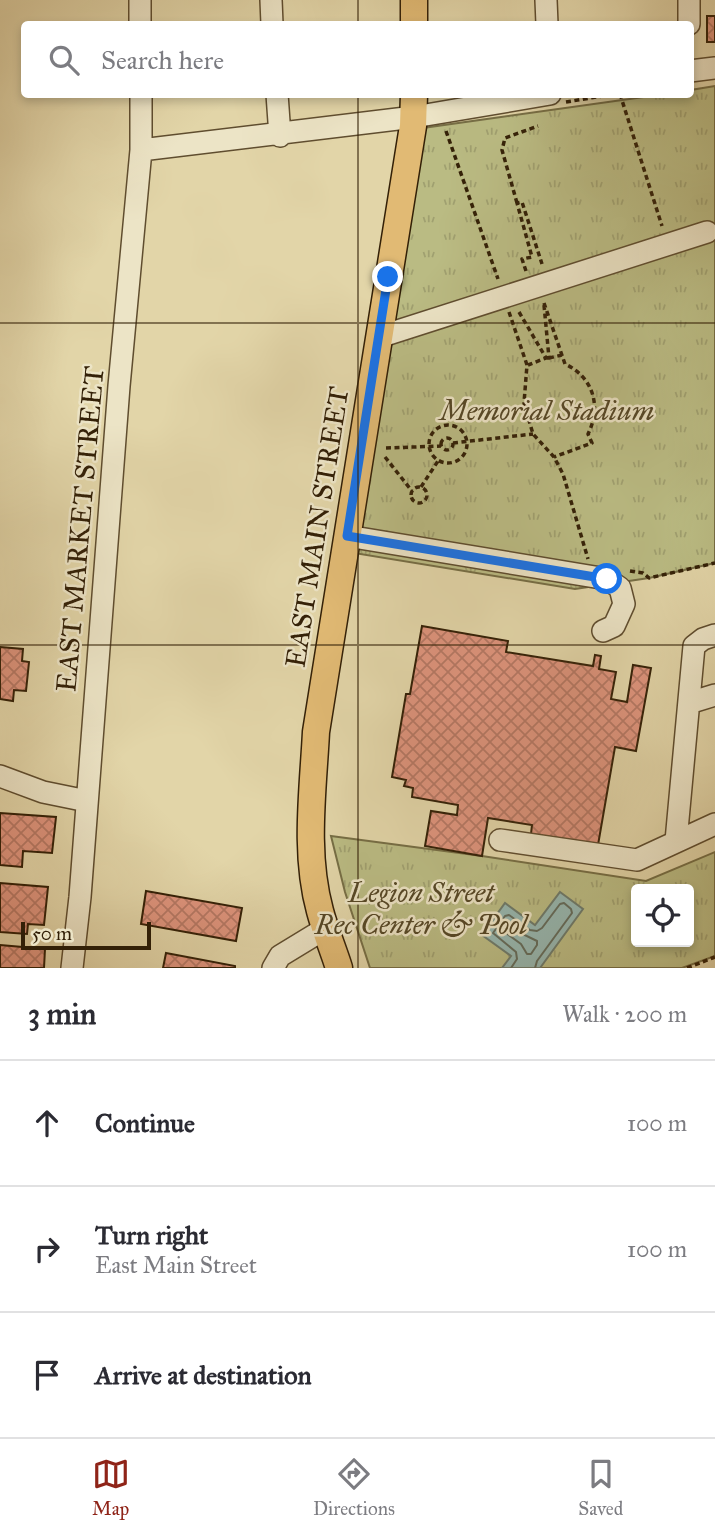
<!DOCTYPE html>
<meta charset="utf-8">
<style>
body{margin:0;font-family:"IM FELL Great Primer",serif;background:#f2f2f3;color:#2b2b33}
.controls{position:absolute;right:21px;bottom:21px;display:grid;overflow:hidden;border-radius:7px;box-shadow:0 4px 10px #0003}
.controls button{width:63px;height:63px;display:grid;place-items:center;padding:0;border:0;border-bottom:2px solid #e1e1e2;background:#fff;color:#2b2b33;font:35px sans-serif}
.scale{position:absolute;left:21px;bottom:18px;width:130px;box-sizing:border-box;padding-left:7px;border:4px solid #332007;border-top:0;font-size:19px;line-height:24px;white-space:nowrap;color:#332007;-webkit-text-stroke:5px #ece4c6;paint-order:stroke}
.stop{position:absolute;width:21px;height:21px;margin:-16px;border:5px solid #1a73e8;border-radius:50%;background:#fff}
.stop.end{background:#1a73e8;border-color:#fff;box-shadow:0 2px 7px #0008}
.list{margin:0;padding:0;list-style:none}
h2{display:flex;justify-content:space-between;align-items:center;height:91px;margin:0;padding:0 28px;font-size:30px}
h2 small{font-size:23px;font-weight:400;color:#7c7c81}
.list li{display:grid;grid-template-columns:46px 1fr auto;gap:21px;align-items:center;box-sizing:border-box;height:126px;padding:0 28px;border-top:2px solid #e1e1e2}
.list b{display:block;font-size:26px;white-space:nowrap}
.list p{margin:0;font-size:23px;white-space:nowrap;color:#7c7c81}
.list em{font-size:23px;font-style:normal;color:#7c7c81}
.icon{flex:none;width:38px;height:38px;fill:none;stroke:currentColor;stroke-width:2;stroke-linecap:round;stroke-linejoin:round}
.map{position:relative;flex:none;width:715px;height:968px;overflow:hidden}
.search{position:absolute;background:#fff;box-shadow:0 4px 10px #0003;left:21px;right:21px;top:21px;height:77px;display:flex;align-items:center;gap:18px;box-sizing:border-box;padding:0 24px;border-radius:7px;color:#7c7c81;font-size:26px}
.sheet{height:469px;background:#fff}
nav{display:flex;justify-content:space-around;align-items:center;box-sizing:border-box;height:98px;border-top:2px solid #e1e1e2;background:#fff;font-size:19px;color:#7c7c81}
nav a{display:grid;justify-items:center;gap:4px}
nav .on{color:#8f2418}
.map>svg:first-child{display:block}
</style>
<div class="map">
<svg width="715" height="968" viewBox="0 0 715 968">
<defs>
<pattern id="park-tufts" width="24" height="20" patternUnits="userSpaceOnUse" patternTransform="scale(1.75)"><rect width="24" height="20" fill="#babb83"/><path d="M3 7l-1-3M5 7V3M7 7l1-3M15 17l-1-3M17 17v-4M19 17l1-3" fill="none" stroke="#a0a070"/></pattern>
<pattern id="building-cross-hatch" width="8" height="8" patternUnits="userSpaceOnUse" patternTransform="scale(1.75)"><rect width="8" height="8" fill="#de947d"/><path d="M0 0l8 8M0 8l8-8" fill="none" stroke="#b57864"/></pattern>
</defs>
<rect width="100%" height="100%" fill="#e2d5a8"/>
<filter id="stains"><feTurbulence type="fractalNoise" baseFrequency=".00286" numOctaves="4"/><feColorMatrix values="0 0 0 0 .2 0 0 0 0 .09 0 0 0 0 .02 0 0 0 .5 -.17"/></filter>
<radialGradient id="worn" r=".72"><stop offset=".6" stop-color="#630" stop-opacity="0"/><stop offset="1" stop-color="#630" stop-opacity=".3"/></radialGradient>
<path fill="url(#park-tufts)" stroke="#766e45" stroke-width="2" fill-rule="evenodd" d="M715 86V563L649 578 575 589 354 553 423 128 658 95 690 94 691 90Z
M331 836 482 856 646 881 715 852V956L682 968H370L345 892ZM636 889H689V942H636Z"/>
<path fill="#96b7b0" stroke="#6e7b6c" stroke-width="2" d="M560 892 583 909 540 968H502L511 956 482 935 505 903 535 925Z"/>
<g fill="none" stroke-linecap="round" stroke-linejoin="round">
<path stroke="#646c5c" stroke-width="2" d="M508 927 537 941V945L531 954H527L521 944 506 933Z
M511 968 517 959 516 952 493 933 505 916 509 915 530 930 537 931 542 928 560 904 564 903 571 909 572 913 537 961 535 968"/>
</g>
<path fill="url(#building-cross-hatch)" stroke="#332007" stroke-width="2" d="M707 16H715V42H707Z
M422 626 508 641 506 652 593 666 595 655 601 656 599 669 616 672 611 699 627 702 633 665 651 668 636 751 615 747 598 845 531 834 532 825 488 818 482 856 425 846 431 811 457 815 458 805 412 797 413 788 404 786 406 780 392 777 406 694H410Z
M0 647 23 649 22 661 29 662 26 691 14 690 13 701 0 699Z
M0 813 56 817 52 853 23 851 22 867 0 865Z
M0 883 48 887 44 925 28 924 27 934 0 932Z
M146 891 242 908 236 941 141 924Z
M0 945 45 949 44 968H0Z
M166 953 235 966V968H163Z"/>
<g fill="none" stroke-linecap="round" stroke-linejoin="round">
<defs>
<path id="minor" d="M140 0V24
M271 0 272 24
M546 0 547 24
M689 0V24
M690 71 715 68
M277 94 280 136
M141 150 414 117 550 94
M379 337 707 232
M347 536 607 579 620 588 624 604 614 626 603 631
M689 703 715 695
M0 776 43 792 87 801
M500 840 637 860 715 824
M676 841 694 646 703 639 715 635
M72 968 80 897 119 386 141 150V94
M273 968 280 956 326 928"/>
<path id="major" d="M414 0V24
M339 968C333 949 325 930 320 911 304 853 313 791 316 732L413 126 414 94"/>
</defs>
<use href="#minor" stroke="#5f4d2f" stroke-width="24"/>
<use href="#major" stroke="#332007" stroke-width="29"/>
<path stroke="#332007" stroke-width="3.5" stroke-dasharray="5 3.5" stroke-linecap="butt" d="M620 94 662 226
M566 102 615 94
M446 131 498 279
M517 203 502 150 505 138 538 126
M526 271 522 259 532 257 517 203 522 202 542 264
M544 303 565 364C593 377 602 406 588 434L592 443 554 457
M544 305 549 358H547
M509 312 527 365 524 403 533 434 554 457 563 474 588 559
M519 312 546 358 528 365
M549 358 562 355
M429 444a19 19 0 1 1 38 0a19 19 0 1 1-38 0Z
M441 444a6 6 0 1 1 12 0a6 6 0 1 1-12 0Z
M453 443 533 434
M386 448 441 446
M385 457 412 491
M421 487 438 461
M411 495a8 8 0 1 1 16 0a8 8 0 1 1-16 0Z
M630 571 643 573 649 578 715 563
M687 968 715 957"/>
<use href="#minor" stroke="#ece4c6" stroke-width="21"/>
<use href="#major" stroke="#e1ba74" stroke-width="26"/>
</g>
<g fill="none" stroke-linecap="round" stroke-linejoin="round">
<path stroke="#1a73e8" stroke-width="9" d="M388 277 347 536 607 579"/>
</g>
<path fill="none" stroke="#332007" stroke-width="2" stroke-opacity="0.55" d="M358 0V24M358 94V968M0 323H715M0 645H715"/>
<g text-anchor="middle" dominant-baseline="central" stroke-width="5" stroke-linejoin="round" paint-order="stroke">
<g font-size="28" font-style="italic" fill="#554726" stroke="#ece4c6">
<text x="547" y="410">Memorial Stadium</text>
<text x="421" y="892">Legion Street<tspan x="421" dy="32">Rec Center &amp; Pool</tspan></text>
</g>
<g font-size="28" fill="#332007" stroke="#ece4c6">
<text transform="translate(317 527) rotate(-81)">EAST MAIN STREET</text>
<text transform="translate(80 529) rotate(-85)">EAST MARKET STREET</text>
</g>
</g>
<rect width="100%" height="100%" filter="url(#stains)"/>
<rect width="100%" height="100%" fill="url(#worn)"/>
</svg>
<div class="controls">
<button><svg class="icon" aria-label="locate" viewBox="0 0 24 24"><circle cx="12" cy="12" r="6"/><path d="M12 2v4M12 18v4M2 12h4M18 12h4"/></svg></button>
</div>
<div class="scale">50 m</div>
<div class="stop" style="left:607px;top:579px"></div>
<div class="stop end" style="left:388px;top:277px"></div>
<div class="search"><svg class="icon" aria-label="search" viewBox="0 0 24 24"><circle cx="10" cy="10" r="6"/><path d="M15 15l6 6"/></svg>Search here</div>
</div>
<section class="sheet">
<h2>3 min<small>Walk · 200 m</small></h2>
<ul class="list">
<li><svg class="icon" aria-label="ahead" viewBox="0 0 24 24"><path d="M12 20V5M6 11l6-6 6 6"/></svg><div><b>Continue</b></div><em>100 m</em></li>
<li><svg class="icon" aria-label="right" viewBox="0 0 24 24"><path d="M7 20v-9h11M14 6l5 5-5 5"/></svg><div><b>Turn right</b><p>East Main Street</p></div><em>100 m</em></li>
<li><svg class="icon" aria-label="arrive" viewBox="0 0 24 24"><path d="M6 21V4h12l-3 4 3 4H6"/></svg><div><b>Arrive at destination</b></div></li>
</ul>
</section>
<nav>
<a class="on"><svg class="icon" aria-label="map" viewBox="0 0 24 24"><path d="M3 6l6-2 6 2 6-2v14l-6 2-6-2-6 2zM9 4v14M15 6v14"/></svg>Map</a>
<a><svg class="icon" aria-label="directions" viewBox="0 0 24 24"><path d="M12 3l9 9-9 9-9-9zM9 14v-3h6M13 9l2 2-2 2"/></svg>Directions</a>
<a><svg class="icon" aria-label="saved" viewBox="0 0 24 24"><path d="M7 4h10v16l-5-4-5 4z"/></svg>Saved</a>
</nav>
